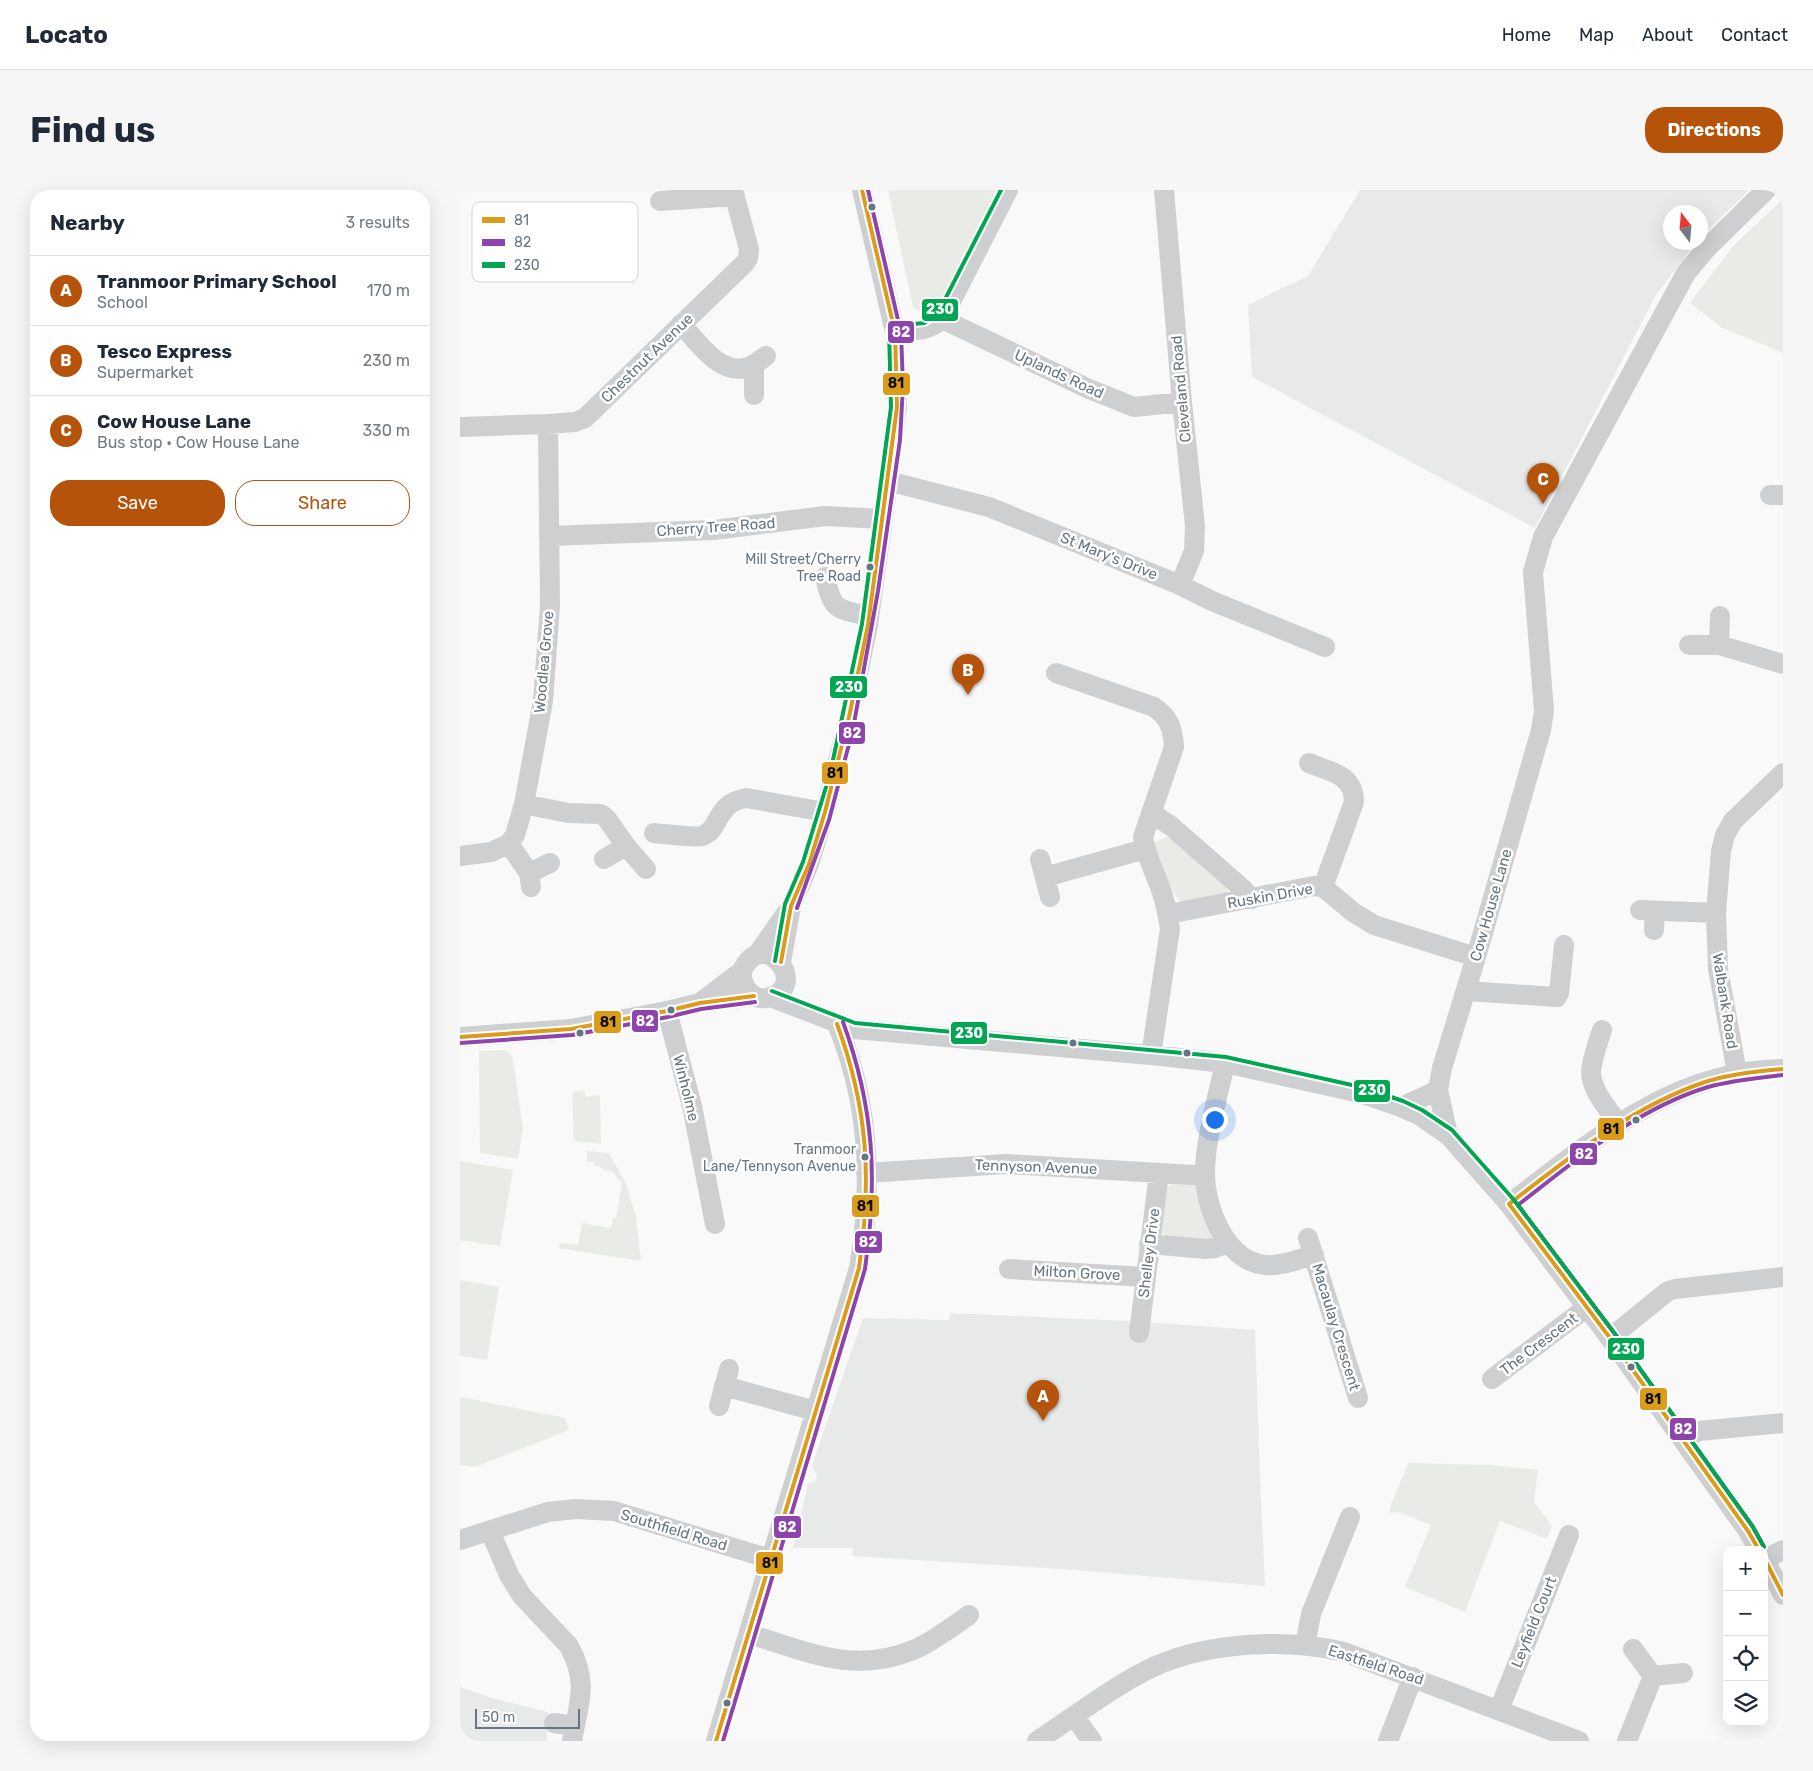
<!DOCTYPE html>
<meta charset="utf-8">
<style>
body{margin:0;font-family:Rubik,sans-serif;background:#f6f6f7;color:#1f2937}
.controls{position:absolute;right:15px;bottom:15px;display:grid;overflow:hidden;border-radius:10px;box-shadow:0 5px 20px #0002}
.controls button{width:45px;height:45px;display:grid;place-items:center;padding:0;border:0;border-bottom:1px solid #e0e1e3;background:#fff;color:#1f2937;font:25px sans-serif}
.compass{position:absolute;left:1203px;top:15px;width:45px;height:45px;border-radius:50%;background:#fff;box-shadow:0 5px 20px #0002;rotate:344deg}
.scale{position:absolute;left:15px;bottom:12px;width:105px;box-sizing:border-box;padding-left:5px;border:2px solid #657683;border-top:0;font-size:14px;line-height:18px;white-space:nowrap;color:#657683;-webkit-text-stroke:4px #fff;paint-order:stroke}
.you{position:absolute;left:754px;top:929px;width:18px;height:18px;margin:-12px;border:4px solid #fff;border-radius:50%;background:#1a73e8;box-shadow:0 0 0 8px #1a73e833}
.badge{display:grid;place-items:center;width:32px;height:32px;border-radius:50%;background:#b45309;color:#fff;font-size:16px;font-weight:700}
.pin{position:absolute;translate:-50% -41px;filter:drop-shadow(0 1px 2px #0008)}
.pin::after{content:'';position:absolute;top:26px;width:18px;height:15px;background:inherit;clip-path:polygon(0 0,100% 0,50% 100%)}
.list{margin:0;padding:0;list-style:none}
h2{display:flex;justify-content:space-between;align-items:center;height:65px;margin:0;padding:0 20px;font-size:21px}
h2 small{font-size:16px;font-weight:400;color:#747a83}
.list li{display:grid;grid-template-columns:32px 1fr auto;gap:15px;align-items:center;box-sizing:border-box;height:70px;padding:0 20px;border-top:1px solid #e0e1e3}
.list b{display:block;font-size:19px;white-space:nowrap}
.list p{margin:0;font-size:16px;white-space:nowrap;color:#747a83}
.list em{font-size:16px;font-style:normal;color:#747a83}
.actions{display:flex;gap:10px;padding:15px 20px}
.actions a{flex:1;padding:11px 0;border:1px solid #b45309;border-radius:20px;text-align:center;font-size:18px;color:#b45309}
.actions .main{background:#b45309;color:#fff}
.icon{flex:none;width:28px;height:28px;fill:none;stroke:currentColor;stroke-width:2;stroke-linecap:round;stroke-linejoin:round}
.map{position:relative;flex:none;width:1323px;height:1551px;overflow:hidden;border-radius:20px}
header{display:flex;align-items:center;gap:30px;box-sizing:border-box;height:70px;padding:0 25px;background:#fff;border-bottom:1px solid #e0e1e3}
header strong{font-size:24px}
nav{display:flex;gap:28px;margin-inline-start:auto;font-size:18px}
.intro{display:flex;align-items:center;justify-content:space-between;box-sizing:border-box;height:120px;padding:0 30px}
h1{margin:0;font-size:35px}
.button{padding:12px 22px;border-radius:20px;background:#b45309;color:#fff;font-size:18px;font-weight:700}
main{display:flex;gap:30px;padding:0 30px}
aside{flex:1;background:#fff;border-radius:20px;box-shadow:0 5px 20px #0002}
.map>svg:first-child{display:block}
</style>
<header>
<strong>Locato</strong>
<nav><a>Home</a><a>Map</a><a>About</a><a>Contact</a></nav>
</header>
<div class="intro"><h1>Find us</h1><a class="button">Directions</a></div>
<main>
<aside>
<h2>Nearby<small>3 results</small></h2>
<ul class="list">
<li><span class="badge">A</span><div><b>Tranmoor Primary School</b><p>School</p></div><em>170 m</em></li>
<li><span class="badge">B</span><div><b>Tesco Express</b><p>Supermarket</p></div><em>230 m</em></li>
<li><span class="badge">C</span><div><b>Cow House Lane</b><p>Bus stop · Cow House Lane</p></div><em>330 m</em></li>
</ul>
<div class="actions"><a class="main">Save</a><a>Share</a></div>
</aside>
<div class="map">
<svg width="1323" height="1551" viewBox="0 0 1323 1551">
<rect width="100%" height="100%" fill="#f9f9f9"/>
<path fill="#e8e9e9" d="M900 0H1289L1241 47 1240 22H1210V52L1236 53 1197 103 1075 338 792 187 788 115 848 86Z
M490 1123 670 1131 795 1140 800 1289 805 1396 602 1379 392 1366 393 1358H333L348 1294 355 1291 357 1286 352 1275 403 1128 489 1130Z
M0 1497 35 1509 88 1522 87 1551H0Z"/>
<path fill="#e8ebe6" d="M428 0H539L483 110C473 122 467 127 453 117Z
M1323 9V163L1261 137 1230 113 1274 55Z
M707 647 714 649 769 697 767 705 730 713 720 711C707 696 698 672 694 652Z
M44 860 51 864 53 869 63 938 58 969 20 963 19 861Z
M124 900 126 907 140 905 141 954 114 951 112 902Z
M127 961 149 963 166 994 176 1026 181 1071 99 1058 100 1053 118 1055 122 1033 151 1038 153 1028H156L162 994 152 981 142 980V977L134 976V972H127Z
M0 971 53 980 40 1056 0 1050Z
M722 990 737 994 755 1045 750 1050 707 1047 702 1043 700 1035 705 1001 711 995Z
M0 1090 39 1097 27 1170 0 1166Z
M0 1207 105 1228 109 1240 15 1277 0 1275Z
M948 1273 1029 1275 1078 1280 1074 1312 1092 1336 1087 1349 1040 1331 1005 1422 945 1397 971 1335 938 1322 930 1323V1317Z"/>
<g fill="none" stroke-linecap="round" stroke-linejoin="round">
<path stroke="#cecfd0" stroke-width="20" d="M704 0 722 212 735 336 734 361 720 395
M200 11 275 6
M482 129 629 199 674 217 722 212
M221 134C238 152 260 187 289 177 295 174 301 170 306 166
M435 142C453 141 468 142 482 129L548 0
M294 175V205
M0 237 88 234 115 232 125 228 285 73 288 68 289 59 273 0
M428 291 529 317 720 395 752 411 865 457
M1310 305H1323
M89 346 254 340 365 326 423 329
M365 387C373 421 376 419 409 426
M1229 455H1259L1323 474
M1259 455 1260 426
M596 483 694 517C709 527 713 539 714 557L683 647C686 667 696 684 702 703 706 715 708 726 710 739L691 865
M849 573C870 582 894 584 894 612L863 697
M64 614 108 623 141 624 147 629 166 656 186 679
M691 623 711 636 783 699 792 709
M194 643C205 644 233 648 242 646 260 641 255 613 286 608L365 622
M49 654 69 683 71 697
M0 666 31 662 49 654 55 645 64 614 83 511 90 416 88 234
M144 669 166 656
M580 669 590 707
M69 683 90 673
M585 687 685 659
M1180 720 1256 723
M708 724 854 696 863 697 893 722 914 735 1016 767
M1194 740 1195 721
M297 765 327 722
M321 772 331 716 349 674 365 622 389 527 408 435 428 291 437 217 435 142 402 0
M1006 801 1097 807 1099 803 1104 755
M310 807 394 839 691 865 765 873 900 903 941 917 959 925 988 945 1049 1014 1150 1148 1288 1341 1299 1360
M241 812 282 781C302 736 350 793 311 807 293 813 281 797 282 781
M207 821 232 916 255 1034
M1142 840C1138 853 1132 868 1131 882 1131 900 1148 919 1158 933
M0 847 111 839 207 821 240 813 294 806
M765 873C758 906 745 950 745 983 745 1018 766 1071 805 1075 820 1077 839 1069 854 1065
M1277 883 1258 779 1256 723 1261 661 1265 645 1273 631 1323 583
M941 917 978 900
M988 945 978 900 982 878 1016 767 1081 540 1084 521 1073 382 1083 347 1226 83 1246 59 1306 0
M406 983 546 974 734 985 745 984
M1049 1014C1132 951 1213 880 1323 879
M848 1048 898 1208
M689 1054 746 1059 755 1058 768 1053
M549 1079 686 1087
M679 1143 699 983
M1150 1148 1208 1101 1215 1099 1323 1087
M1032 1189 1126 1118
M264 1196 355 1221
M259 1216 269 1179
M1223 1249 1239 1241 1323 1233
M30 1341 49 1385 62 1406 109 1456C129 1493 119 1512 112 1551
M0 1350 88 1322 116 1319 154 1321 310 1369
M1304 1368 1323 1405
M1305 1369 1323 1360
M289 1444C346 1461 393 1485 453 1460 471 1453 493 1436 509 1425
M845 1455 851 1424 890 1327
M1173 1459 1193 1486 1223 1483
M1039 1520 1109 1345
M614 1526 632 1551
M94 1533 115 1536
M256 1551 399 1078C413 996 409 911 377 834
M577 1551C615 1526 652 1497 693 1477 749 1452 825 1448 884 1462L1119 1551
M928 1551 953 1487
M1167 1551 1193 1486"/>
<defs>
<path id="bus-1" d="M321 772 331 716 349 674 365 622 389 527 408 435 437 217 435 142 402 0
M0 847 111 839 207 821 240 813 294 806
M1299 1360 1288 1341 1150 1148 1049 1014C1110 967 1171 917 1245 892 1270 884 1296 881 1323 879
M1304 1368 1323 1405
M256 1551 399 1078C412 990 408 918 377 834"/>
<path id="bus-2" d="M337 718 369 630 393 539 418 401 440 250 443 196 441 143 408 0
M0 853 112 845 208 827 241 819 295 812
M1304 1357 1293 1337 1155 1144 1058 1015C1116 970 1176 919 1248 897 1273 890 1297 888 1323 885
M263 1551 405 1079C418 989 414 917 383 832"/>
<path id="bus-3" d="M315 771 325 714 343 672 370 584 402 434 431 217 429 140 434 136 464 133 477 125 541 0
M312 801 395 833 766 867 901 897 943 911 962 920 992 940 1054 1010 1155 1144 1293 1337 1304 1357"/>
</defs>
<use href="#bus-1" stroke="#fff" stroke-width="8"/>
<use href="#bus-2" stroke="#fff" stroke-width="8"/>
<use href="#bus-3" stroke="#fff" stroke-width="8"/>
<use href="#bus-1" stroke="#da9c1a" stroke-width="4"/>
<use href="#bus-2" stroke="#8e44ad" stroke-width="4"/>
<use href="#bus-3" stroke="#00a651" stroke-width="4"/>
</g>
<g fill="#657683" stroke="#fff" stroke-width="2">
<circle cx="412" cy="17" r="4.5"/>
<circle cx="410" cy="377" r="4.5"/>
<circle cx="211" cy="820" r="4.5"/>
<circle cx="120" cy="843" r="4.5"/>
<circle cx="613" cy="853" r="4.5"/>
<circle cx="727" cy="863" r="4.5"/>
<circle cx="1176" cy="930" r="4.5"/>
<circle cx="405" cy="967" r="4.5"/>
<circle cx="1171" cy="1177" r="4.5"/>
<circle cx="267" cy="1513" r="4.5"/>
</g>
<g text-anchor="middle" dominant-baseline="central" stroke-width="5" stroke-linejoin="round" paint-order="stroke">
<g font-size="14" fill="#657683" stroke="#fff" text-anchor="end">
<text x="401" y="369">Mill Street/Cherry<tspan x="401" dy="17">Tree Road</tspan></text>
<text x="396" y="959">Tranmoor<tspan x="396" dy="17">Lane/Tennyson Avenue</tspan></text>
</g>
<g font-size="15" fill="#657683" stroke="#fff">
<text transform="translate(187 168) rotate(-44)">Chestnut Avenue</text>
<text transform="translate(599 184) rotate(25)">Uplands Road</text>
<text transform="translate(721 199) rotate(-95)">Cleveland Road</text>
<text transform="translate(256 337) rotate(-4)">Cherry Tree Road</text>
<text transform="translate(649 366) rotate(22)">St Mary's Drive</text>
<text transform="translate(84 472) rotate(-85)">Woodlea Grove</text>
<text transform="translate(810 706) rotate(-10)">Ruskin Drive</text>
<text transform="translate(1031 715) rotate(-74)">Cow House Lane</text>
<text transform="translate(1265 811) rotate(81)">Walbank Road</text>
<text transform="translate(226 898) rotate(76)">Winholme</text>
<text transform="translate(576 977) rotate(2)">Tennyson Avenue</text>
<text transform="translate(689 1063) rotate(-83)">Shelley Drive</text>
<text transform="translate(617 1083) rotate(3)">Milton Grove</text>
<text transform="translate(876 1137) rotate(73)">Macaulay Crescent</text>
<text transform="translate(1079 1154) rotate(-37)">The Crescent</text>
<text transform="translate(214 1340) rotate(17)">Southfield Road</text>
<text transform="translate(1074 1432) rotate(-68)">Leyfield Court</text>
<text transform="translate(916 1475) rotate(18)">Eastfield Road</text>
</g>
</g>
<rect x="12" y="12" width="166" height="80" rx="8" fill="#fff" stroke="#d1d6da" stroke-width="1"/>
<rect x="22" y="27" width="23" height="6" fill="#da9c1a"/>
<rect x="22" y="49" width="23" height="7" fill="#8e44ad"/>
<rect x="22" y="72" width="23" height="6" fill="#00a651"/>
<g font-size="14" fill="#657683">
<text x="54" y="35">81</text>
<text x="54" y="57">82</text>
<text x="54" y="80">230</text>
</g>
<g stroke="#fff" stroke-width="2">
<rect x="461" y="108" width="38" height="24" rx="5" fill="#00a651"/>
<rect x="427" y="130" width="28" height="24" rx="5" fill="#8e44ad"/>
<rect x="422" y="182" width="29" height="24" rx="5" fill="#da9c1a"/>
<rect x="369" y="485" width="39" height="24" rx="5" fill="#00a651"/>
<rect x="378" y="531" width="28" height="24" rx="5" fill="#8e44ad"/>
<rect x="361" y="571" width="28" height="24" rx="5" fill="#da9c1a"/>
<rect x="171" y="819" width="28" height="24" rx="5" fill="#8e44ad"/>
<rect x="133" y="820" width="29" height="24" rx="5" fill="#da9c1a"/>
<rect x="490" y="831" width="38" height="24" rx="5" fill="#00a651"/>
<rect x="893" y="889" width="38" height="24" rx="5" fill="#00a651"/>
<rect x="1137" y="927" width="28" height="24" rx="5" fill="#da9c1a"/>
<rect x="1109" y="952" width="29" height="24" rx="5" fill="#8e44ad"/>
<rect x="391" y="1004" width="29" height="24" rx="5" fill="#da9c1a"/>
<rect x="394" y="1040" width="29" height="24" rx="5" fill="#8e44ad"/>
<rect x="1147" y="1147" width="38" height="24" rx="5" fill="#00a651"/>
<rect x="1179" y="1197" width="29" height="24" rx="5" fill="#da9c1a"/>
<rect x="1209" y="1227" width="28" height="24" rx="5" fill="#8e44ad"/>
<rect x="313" y="1325" width="29" height="24" rx="5" fill="#8e44ad"/>
<rect x="295" y="1361" width="29" height="24" rx="5" fill="#da9c1a"/>
</g>
<g font-size="14" text-anchor="middle" font-weight="bold" fill="#fff">
<text x="480" y="124">230</text>
<text x="441" y="147">82</text>
<text x="389" y="502">230</text>
<text x="392" y="548">82</text>
<text x="185" y="836">82</text>
<text x="509" y="848">230</text>
<text x="912" y="905">230</text>
<text x="1124" y="969">82</text>
<text x="408" y="1057">82</text>
<text x="1166" y="1164">230</text>
<text x="1223" y="1244">82</text>
<text x="327" y="1342">82</text>
</g>
<g font-size="14" text-anchor="middle" font-weight="bold" fill="#111">
<text x="436" y="198">81</text>
<text x="375" y="588">81</text>
<text x="148" y="837">81</text>
<text x="1151" y="944">81</text>
<text x="405" y="1021">81</text>
<text x="1193" y="1214">81</text>
<text x="310" y="1378">81</text>
</g>
</svg>
<div class="controls">
<button>+</button>
<button>−</button>
<button><svg class="icon" aria-label="locate" viewBox="0 0 24 24"><circle cx="12" cy="12" r="6"/><path d="M12 2v4M12 18v4M2 12h4M18 12h4"/></svg></button>
<button><svg class="icon" aria-label="layers" viewBox="0 0 24 24"><path d="M12 4l9 5-9 5-9-5zM3 14l9 5 9-5"/></svg></button>
</div>
<svg class="compass" viewBox="-18 -18 36 36"><path d="M0-13l5 13h-10z" fill="#e53935"/><path d="M0 13l5-13h-10z" fill="#747a83"/></svg>
<div class="scale">50 m</div>
<div class="you"></div>
<div class="pin badge" style="left:583px;top:1231px">A</div>
<div class="pin badge" style="left:508px;top:505px">B</div>
<div class="pin badge" style="left:1083px;top:314px">C</div>
</div>
</main>
